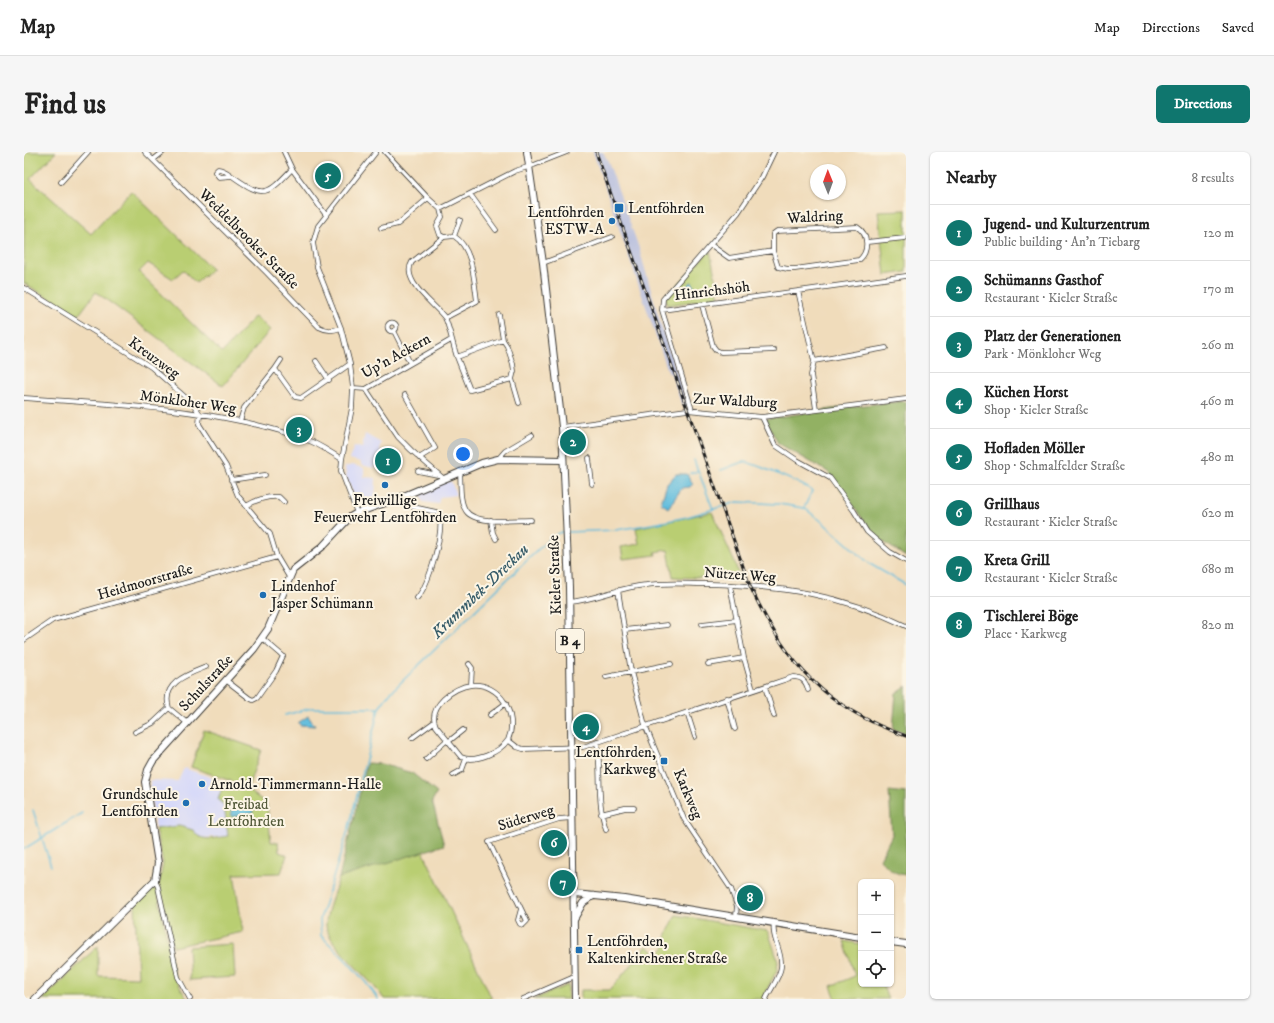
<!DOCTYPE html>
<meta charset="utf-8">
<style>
body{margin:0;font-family:"IM FELL DW Pica",serif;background:#f6f6f6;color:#222}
.controls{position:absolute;right:12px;bottom:12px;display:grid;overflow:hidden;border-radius:6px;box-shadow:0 1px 3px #0004}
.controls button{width:36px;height:36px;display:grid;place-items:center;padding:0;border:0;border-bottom:1px solid #e0e0e0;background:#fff;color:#222;font:20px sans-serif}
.compass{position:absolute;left:786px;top:12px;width:36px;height:36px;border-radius:50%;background:#fff;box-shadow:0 1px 3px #0004;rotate:359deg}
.you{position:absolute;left:439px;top:302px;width:14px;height:14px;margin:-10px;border:3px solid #fff;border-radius:50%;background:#1a73e8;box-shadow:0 0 0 6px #1a73e833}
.badge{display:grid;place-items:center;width:26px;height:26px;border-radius:50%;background:#0f766e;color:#fff;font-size:13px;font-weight:700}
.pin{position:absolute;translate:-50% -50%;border:2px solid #fff;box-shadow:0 1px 4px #0006}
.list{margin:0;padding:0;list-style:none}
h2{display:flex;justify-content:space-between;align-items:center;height:52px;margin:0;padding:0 16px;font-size:17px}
h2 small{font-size:13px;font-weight:400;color:#767676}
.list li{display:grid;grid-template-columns:26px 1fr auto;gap:12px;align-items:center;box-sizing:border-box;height:56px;padding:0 16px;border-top:1px solid #e0e0e0}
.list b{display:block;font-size:15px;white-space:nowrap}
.list p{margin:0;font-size:13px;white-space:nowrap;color:#767676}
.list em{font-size:13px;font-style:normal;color:#767676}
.icon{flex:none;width:22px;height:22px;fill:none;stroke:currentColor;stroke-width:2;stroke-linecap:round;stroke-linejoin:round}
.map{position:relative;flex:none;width:882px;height:847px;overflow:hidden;border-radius:6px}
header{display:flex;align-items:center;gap:24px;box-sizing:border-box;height:56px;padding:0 20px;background:#fff;border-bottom:1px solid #e0e0e0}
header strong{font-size:19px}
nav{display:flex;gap:22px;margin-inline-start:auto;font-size:14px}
.intro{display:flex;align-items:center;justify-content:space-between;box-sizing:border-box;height:96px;padding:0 24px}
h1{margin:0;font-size:28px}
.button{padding:10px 18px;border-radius:6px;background:#0f766e;color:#fff;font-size:14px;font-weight:700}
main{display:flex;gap:24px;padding:0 24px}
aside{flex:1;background:#fff;border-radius:6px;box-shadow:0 1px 3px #0004}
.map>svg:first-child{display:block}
</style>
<header>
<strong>Map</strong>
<nav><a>Map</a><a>Directions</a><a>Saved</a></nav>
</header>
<div class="intro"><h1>Find us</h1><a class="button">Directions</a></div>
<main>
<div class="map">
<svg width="882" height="847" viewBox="0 0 882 847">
<rect width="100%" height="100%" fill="#fcf5e5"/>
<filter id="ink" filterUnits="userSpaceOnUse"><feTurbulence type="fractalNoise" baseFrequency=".025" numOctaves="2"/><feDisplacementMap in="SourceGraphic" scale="8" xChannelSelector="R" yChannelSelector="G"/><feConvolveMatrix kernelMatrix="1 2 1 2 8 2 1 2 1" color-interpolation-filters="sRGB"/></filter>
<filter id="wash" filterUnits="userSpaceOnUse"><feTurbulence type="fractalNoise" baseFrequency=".012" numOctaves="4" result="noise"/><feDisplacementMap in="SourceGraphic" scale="16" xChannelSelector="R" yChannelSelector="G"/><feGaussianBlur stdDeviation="0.9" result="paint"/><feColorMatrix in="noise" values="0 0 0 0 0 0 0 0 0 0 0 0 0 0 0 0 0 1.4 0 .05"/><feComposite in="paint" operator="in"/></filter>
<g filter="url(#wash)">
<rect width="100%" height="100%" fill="#f0dcbb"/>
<path fill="#d5d8f9" d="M341 282 357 291 355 298 357 299 356 302 354 303 350 316 337 313V310L326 307 330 294 338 296Z
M328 313 340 316V325L352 326 351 350 337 355 334 354 322 324 321 315Z
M427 329 432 343 416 345 414 352 399 350 396 341 420 330Z
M160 616 200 630 194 648 200 653 204 684 177 686 155 674 131 677 126 636V628L154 629Z"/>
<path fill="#bdc3de" d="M569 0H579L584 9 615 96 637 173 664 254H658L647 221 645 222Z"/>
<path fill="#b9ce72" stroke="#6a7547" d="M0 0H32L6 27 67 82 107 39 188 117 172 131 159 118 149 127 124 111 115 120 198 201 231 164 246 178 199 234 72 140 54 164 0 131Z
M882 58V120L861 123 854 59Z
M686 98 695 146 644 153 641 146Z
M688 360 711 411 716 428 649 425 644 398 631 400 632 403 599 407 597 395 615 392 612 376Z
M180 578 237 598 224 635 167 615Z
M200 630 224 638 243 652 247 690H254L255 700 263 703 257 721 210 722 219 780 149 795 135 733 139 711 131 677 155 674 169 678C176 691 191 686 204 684L200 653 194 648Z
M399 699 468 847H360C348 827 303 793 302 773 302 760 311 739 315 726Z
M126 735 133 737 151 826 163 847H19L74 794V824L114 825 111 753Z
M652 763 744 779 754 809 753 818 738 847H557V838H586L623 794 634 803 643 792 642 784Z
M820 789 837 792V832H858L864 847H812L807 834 831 824Z
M209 792 211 825 166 828 164 795Z
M544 833V847H510Z"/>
<path fill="#92b164" stroke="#576640" d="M882 249V405L852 385 804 320 754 291 741 267 821 255Z
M882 534V581L869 577 872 541Z
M343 611 357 612 388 621 413 641 408 649 420 693 315 726Z
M865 639 882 641V723C870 722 864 716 856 707L868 683Z"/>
<path fill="#5fbcdd" stroke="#3e6c7c" d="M667 130 669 131 671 139 669 142 658 144 657 141Z
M652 322H663L669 332 666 335 658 336 644 356 637 351 643 332Z
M284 564 291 574 276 573 274 571Z
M228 654 229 661 208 665 207 658Z"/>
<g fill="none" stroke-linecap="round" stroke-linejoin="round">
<path stroke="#5fbcdd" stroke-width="1.5" d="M697 318C704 316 713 311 720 310 727 310 784 334 788 339L780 356
M667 321 674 320 670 308 689 357
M544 380 592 378 634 371 663 365 713 350 755 352 780 356 796 368 846 412 882 433
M261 563 288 556H355
M9 658 27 714
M0 697 58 661
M354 847C338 823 318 804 297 784L296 767 325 675 355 556 365 542 525 387 534 381 540 380"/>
</g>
</g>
<g filter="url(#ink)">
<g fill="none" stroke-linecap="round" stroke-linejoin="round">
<defs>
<path id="street" d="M121 0 243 121 295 175C303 179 308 179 317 176
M260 0 268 17 302 63
M361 0 404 46 416 57 491 19 510 13 543 0
M129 8 139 0
M207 24 195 25 191 20 194 17C200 17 205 22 211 26 241 47 244 42 268 17
M37 30 64 0
M446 42 472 78
M416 57 418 65 413 74 416 83 420 85 430 84C449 96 450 128 453 149L421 166
M357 76 374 72 404 46
M430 84 436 68
M420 85 388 110C376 129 411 152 421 166 424 170 430 197 433 205L479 188 483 194 489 212 490 219 488 227 495 251
M843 90 881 86
M687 93 705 106 749 99V82L753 79 833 75C845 82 845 100 835 108L771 117H764L754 115 749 99
M519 111 588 85
M0 136 127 215 169 252 176 262 175 272 202 314 214 344 246 382 253 405 265 425
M774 139 790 209 787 223 792 257
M678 153 689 194 692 198 697 200 750 198
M638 158 882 124
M475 163 479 188
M363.5 175a4.5 4.5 0 1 1 9 0a4.5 4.5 0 1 1-9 0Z
M370 179 386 211
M433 205 446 238 488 227
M292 209 305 228
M790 209 862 196
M251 217 257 208
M329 236 342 237 427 188
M342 237 374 285 387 298 420 327
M381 243 411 296 395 306
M0 246C91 253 198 256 283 288 295 292 307 301 318 307
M668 258 638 158 639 147 714 61 738 25 750 0
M738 265 751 293 773 308 806 326 830 359 843 380 866 400 882 409
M216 269 220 256 251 217 271 245 277 246 326 212
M538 275 663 258 738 265 882 247
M565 306 568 332
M474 307 481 299 508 283
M394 319 414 323
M436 319C437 331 435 349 442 359 451 373 492 368 507 368
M207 328 241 323
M375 346 380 353 412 360 416 363C419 383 406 431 393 446
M222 354C232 348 243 344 255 345L260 350
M333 361 317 319 318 307 328 256 329 236 326 212 317 176 293 115 289 91 294 74 352 0
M467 368 469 381 472 387
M706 433 720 506 729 538
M594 438 607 520 621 573 660 667 707 737 713 754 712 765
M545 450C572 448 595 435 622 433 643 430 664 432 685 432 757 434 817 442 882 474
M678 472 713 468
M601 478 643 473
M0 488 29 468 253 405
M445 512 448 516 447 533
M684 512 720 506
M582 525 647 512
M203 529 225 546 229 548 233 546 252 519 259 504 238 486
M741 535 750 564
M703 546 711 577
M663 560 671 585
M466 563 482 551
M163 571 145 556C137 531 164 522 182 515
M111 580 129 571 145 556
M388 586 410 570
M484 588C475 601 451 611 437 605L412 574C403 555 429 535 447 533 476 530 495 563 484 588L493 595 499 597 559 595 769 525C778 525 782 529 784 538
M424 590 439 578
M573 590C578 619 572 649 582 677
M402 607 423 588
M429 623 438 618 442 607
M577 662 601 656H610
M131 728 134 735 154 825 166 847
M497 757 494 768 496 772 499 773 503 769 465 690 535 667 548 666
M499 847 550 825
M742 847C746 838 756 825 757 815 759 800 747 786 750 771"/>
<path id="secondary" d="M551 742 600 747 837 785
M550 767 559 751 569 744
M867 790 882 792
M11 847 131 728 134 711 121 630 124 618 129 609 230 497 244 477 269 418 298 395 326 365 333 361 375 346 458 311 474 307 539 308"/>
<path id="primary" d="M503 0 519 111 538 275 545 435 551 847"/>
</defs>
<use href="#street" stroke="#3c3934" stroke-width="5.5"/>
<use href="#secondary" stroke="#3c3934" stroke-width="8"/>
<use href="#primary" stroke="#3c3934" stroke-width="8"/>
<use href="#street" stroke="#fff" stroke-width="4"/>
<use href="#secondary" stroke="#fff" stroke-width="6"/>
<use href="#primary" stroke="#fff" stroke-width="6"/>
<defs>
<path id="rail" d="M572 0 726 434C761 510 801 556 882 584"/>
</defs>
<use href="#rail" stroke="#1c1c1c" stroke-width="3"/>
<use href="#rail" stroke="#fcf5e5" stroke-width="1.5" stroke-dasharray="4.5" stroke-linecap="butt"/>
</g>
</g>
<g fill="#1f6fb2" stroke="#fcf5e5" stroke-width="1.5">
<rect x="590" y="51" width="10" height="10" rx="2"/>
<circle cx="588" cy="69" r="4"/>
<circle cx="361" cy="333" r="4"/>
<circle cx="239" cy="443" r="4"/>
<rect x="636" y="605" width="8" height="8" rx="2"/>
<circle cx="178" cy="632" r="4"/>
<circle cx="162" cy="651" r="4"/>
<rect x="551" y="794" width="8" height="8" rx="2"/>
</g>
<g text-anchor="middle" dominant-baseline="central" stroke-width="4" stroke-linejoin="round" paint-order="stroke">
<rect fill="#fcf5e5" stroke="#5f5d58" stroke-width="1" x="532" y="477" width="28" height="24" rx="3"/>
<g font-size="14" font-weight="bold" fill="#1c1c1c">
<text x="546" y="489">B 4</text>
</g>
<g font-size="15" fill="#1c1c1c" stroke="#fcf5e5" text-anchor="start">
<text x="604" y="56">Lentföhrden</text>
<text x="580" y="60" text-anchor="end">Lentföhrden<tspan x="580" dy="17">ESTW-A</tspan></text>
<text x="361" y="348" text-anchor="middle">Freiwillige<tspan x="361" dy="17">Feuerwehr Lentföhrden</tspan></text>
<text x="247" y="434">Lindenhof<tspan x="247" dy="17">Jasper Schümann</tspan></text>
<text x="632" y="600" text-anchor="end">Lentföhrden,<tspan x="632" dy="17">Karkweg</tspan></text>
<text x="186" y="632">Arnold-Timmermann-Halle</text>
<text x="154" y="642" text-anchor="end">Grundschule<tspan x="154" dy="17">Lentföhrden</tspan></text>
<text x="563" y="789">Lentföhrden,<tspan x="563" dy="17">Kaltenkirchener Straße</tspan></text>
</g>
<g font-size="15" fill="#1c1c1c" stroke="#fcf5e5">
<text transform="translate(791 65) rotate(-3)">Waldring</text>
<text transform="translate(225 87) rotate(45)">Weddelbrooker Straße</text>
<text transform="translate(688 139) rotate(-7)">Hinrichshöh</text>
<text transform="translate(372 204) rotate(-29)">Up'n Ackern</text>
<text transform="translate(130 206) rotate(36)">Kreuzweg</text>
<text transform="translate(711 249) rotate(3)">Zur Waldburg</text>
<text transform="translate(164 250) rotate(8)">Mönkloher Weg</text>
<text transform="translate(531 423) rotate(-92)">Kieler Straße</text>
<text transform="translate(716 423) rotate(4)">Nützer Weg</text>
<text transform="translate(121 430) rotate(-16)">Heidmoorstraße</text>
<text transform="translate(182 531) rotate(-47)">Schulstraße</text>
<text transform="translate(664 642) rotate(67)">Karkweg</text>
<text transform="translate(502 666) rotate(-17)">Süderweg</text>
</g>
<g font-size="15" fill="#535a3a" stroke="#fcf5e5">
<text x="222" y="652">Freibad<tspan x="222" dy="17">Lentföhrden</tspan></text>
</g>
<g font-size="16" font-style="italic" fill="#375c69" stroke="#fcf5e5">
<text transform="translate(456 439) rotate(-44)">Krummbek-Dreckau</text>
</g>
</g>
</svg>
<div class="controls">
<button>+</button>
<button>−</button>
<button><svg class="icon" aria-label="locate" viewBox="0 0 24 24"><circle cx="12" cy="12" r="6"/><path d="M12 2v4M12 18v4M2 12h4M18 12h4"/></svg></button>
</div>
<svg class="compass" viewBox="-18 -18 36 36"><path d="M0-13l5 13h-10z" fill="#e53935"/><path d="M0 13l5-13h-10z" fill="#767676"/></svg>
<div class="you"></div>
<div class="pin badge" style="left:364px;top:309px">1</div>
<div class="pin badge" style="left:549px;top:290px">2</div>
<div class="pin badge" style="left:275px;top:278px">3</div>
<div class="pin badge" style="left:562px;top:575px">4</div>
<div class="pin badge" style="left:304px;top:24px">5</div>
<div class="pin badge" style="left:530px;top:691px">6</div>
<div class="pin badge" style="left:539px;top:731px">7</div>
<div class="pin badge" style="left:726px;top:746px">8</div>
</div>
<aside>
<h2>Nearby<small>8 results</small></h2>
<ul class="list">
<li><span class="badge">1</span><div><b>Jugend- und Kulturzentrum</b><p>Public building · An'n Tiebarg</p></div><em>120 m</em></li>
<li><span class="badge">2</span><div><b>Schümanns Gasthof</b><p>Restaurant · Kieler Straße</p></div><em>170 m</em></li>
<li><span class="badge">3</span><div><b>Platz der Generationen</b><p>Park · Mönkloher Weg</p></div><em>260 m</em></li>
<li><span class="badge">4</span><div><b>Küchen Horst</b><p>Shop · Kieler Straße</p></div><em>460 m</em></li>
<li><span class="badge">5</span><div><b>Hofladen Möller</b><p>Shop · Schmalfelder Straße</p></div><em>480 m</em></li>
<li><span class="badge">6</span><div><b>Grillhaus</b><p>Restaurant · Kieler Straße</p></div><em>620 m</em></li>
<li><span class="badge">7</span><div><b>Kreta Grill</b><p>Restaurant · Kieler Straße</p></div><em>680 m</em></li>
<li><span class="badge">8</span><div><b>Tischlerei Böge</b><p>Place · Karkweg</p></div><em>820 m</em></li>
</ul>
</aside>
</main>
